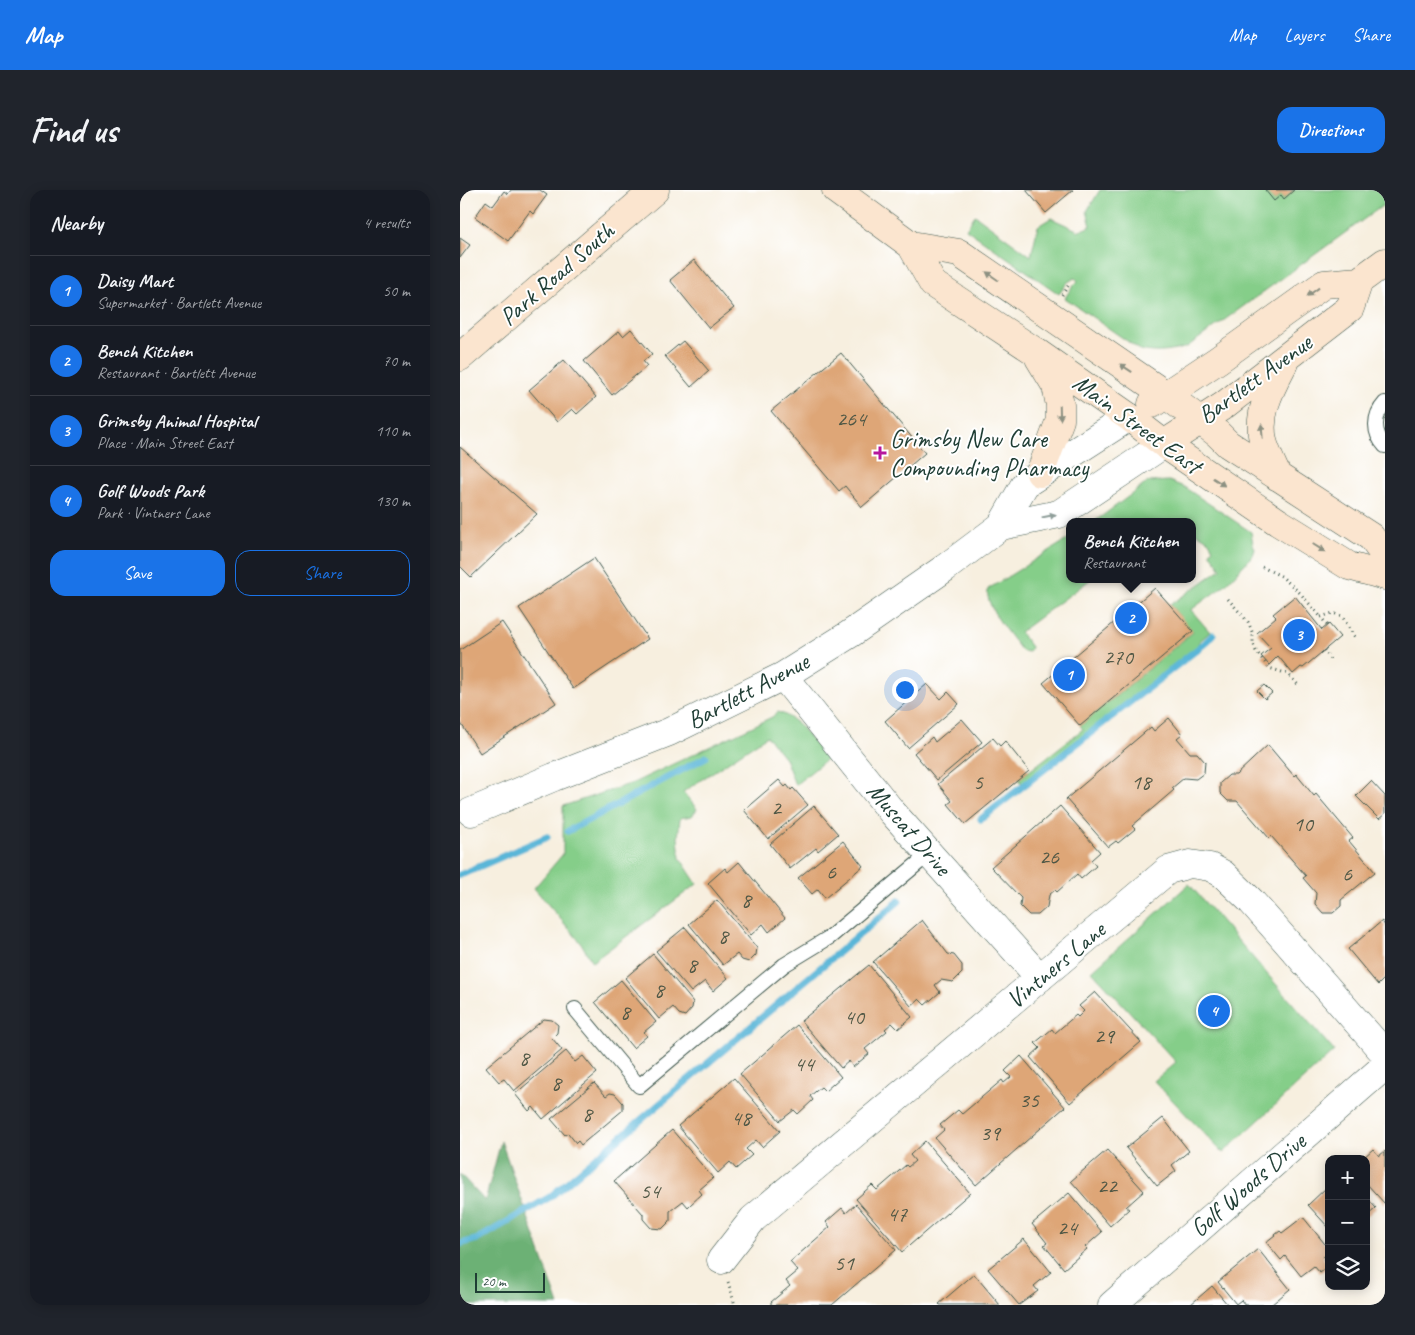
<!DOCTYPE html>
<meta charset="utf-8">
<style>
body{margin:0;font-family:Caveat,sans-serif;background:#20242c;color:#f1f3f6}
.controls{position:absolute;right:15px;bottom:15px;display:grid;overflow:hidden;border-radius:10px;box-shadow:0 2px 12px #0003}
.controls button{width:45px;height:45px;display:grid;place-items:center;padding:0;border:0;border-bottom:1px solid #363941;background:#171b24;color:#f1f3f6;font:25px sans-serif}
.scale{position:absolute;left:15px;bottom:12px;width:70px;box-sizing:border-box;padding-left:5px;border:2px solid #1f3d34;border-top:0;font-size:14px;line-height:18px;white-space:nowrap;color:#1f3d34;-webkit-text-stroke:4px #fff;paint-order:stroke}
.you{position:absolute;left:444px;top:499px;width:18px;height:18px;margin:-12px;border:4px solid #fff;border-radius:50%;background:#1a73e8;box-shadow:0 0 0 8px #1a73e833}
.badge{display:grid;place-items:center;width:32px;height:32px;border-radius:50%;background:#1a73e8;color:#fff;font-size:16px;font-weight:700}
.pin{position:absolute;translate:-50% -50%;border:2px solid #fff;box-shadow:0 1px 5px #0006}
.popup{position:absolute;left:606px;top:328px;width:130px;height:65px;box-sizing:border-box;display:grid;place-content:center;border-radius:10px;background:#171b24;filter:drop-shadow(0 1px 4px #0005);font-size:16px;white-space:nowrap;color:#9ea1a6}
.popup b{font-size:19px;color:#f1f3f6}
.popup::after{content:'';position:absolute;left:50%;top:100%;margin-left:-10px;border:10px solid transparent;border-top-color:#171b24}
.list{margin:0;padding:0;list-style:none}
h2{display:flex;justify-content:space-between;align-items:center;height:65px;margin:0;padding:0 20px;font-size:21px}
h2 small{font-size:16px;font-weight:400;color:#9ea1a6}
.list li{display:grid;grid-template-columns:32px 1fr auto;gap:15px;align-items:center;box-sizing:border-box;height:70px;padding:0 20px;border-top:1px solid #363941}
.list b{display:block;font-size:19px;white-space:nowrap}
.list p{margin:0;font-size:16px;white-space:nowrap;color:#9ea1a6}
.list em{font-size:16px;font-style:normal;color:#9ea1a6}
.actions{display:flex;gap:10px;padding:15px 20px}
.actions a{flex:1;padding:11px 0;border:1px solid #1a73e8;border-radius:15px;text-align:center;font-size:18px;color:#1a73e8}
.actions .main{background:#1a73e8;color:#fff}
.icon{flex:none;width:28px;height:28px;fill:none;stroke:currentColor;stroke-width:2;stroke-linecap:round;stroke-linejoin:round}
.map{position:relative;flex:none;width:925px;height:1115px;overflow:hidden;border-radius:15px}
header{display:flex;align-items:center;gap:30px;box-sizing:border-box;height:70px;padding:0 25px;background:#1a73e8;color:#fff}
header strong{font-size:24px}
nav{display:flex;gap:28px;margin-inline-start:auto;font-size:18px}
.intro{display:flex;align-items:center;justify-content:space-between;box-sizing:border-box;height:120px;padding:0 30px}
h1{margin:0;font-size:35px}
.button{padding:12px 22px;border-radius:15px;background:#1a73e8;color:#fff;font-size:18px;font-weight:700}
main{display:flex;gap:30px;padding:0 30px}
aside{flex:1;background:#171b24;border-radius:15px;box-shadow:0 2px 12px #0003}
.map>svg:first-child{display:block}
</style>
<header>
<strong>Map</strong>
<nav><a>Map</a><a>Layers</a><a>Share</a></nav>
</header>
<div class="intro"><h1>Find us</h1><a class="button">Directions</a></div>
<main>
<aside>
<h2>Nearby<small>4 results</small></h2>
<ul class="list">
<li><span class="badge">1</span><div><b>Daisy Mart</b><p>Supermarket · Bartlett Avenue</p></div><em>50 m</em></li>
<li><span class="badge">2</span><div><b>Bench Kitchen</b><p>Restaurant · Bartlett Avenue</p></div><em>70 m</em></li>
<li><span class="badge">3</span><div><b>Grimsby Animal Hospital</b><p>Place · Main Street East</p></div><em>110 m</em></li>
<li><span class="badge">4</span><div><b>Golf Woods Park</b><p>Park · Vintners Lane</p></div><em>130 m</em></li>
</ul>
<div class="actions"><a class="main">Save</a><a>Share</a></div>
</aside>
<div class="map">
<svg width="925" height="1115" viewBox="0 0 925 1115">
<rect width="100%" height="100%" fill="#fff"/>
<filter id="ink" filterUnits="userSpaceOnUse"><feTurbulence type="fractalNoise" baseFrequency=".02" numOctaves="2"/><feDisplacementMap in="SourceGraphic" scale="10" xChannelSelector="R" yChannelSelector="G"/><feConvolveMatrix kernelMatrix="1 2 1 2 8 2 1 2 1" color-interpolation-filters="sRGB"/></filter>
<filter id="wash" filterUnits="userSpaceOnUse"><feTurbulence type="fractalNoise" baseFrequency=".0096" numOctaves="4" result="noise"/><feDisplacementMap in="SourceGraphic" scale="20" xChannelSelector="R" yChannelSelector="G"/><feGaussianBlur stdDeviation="1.12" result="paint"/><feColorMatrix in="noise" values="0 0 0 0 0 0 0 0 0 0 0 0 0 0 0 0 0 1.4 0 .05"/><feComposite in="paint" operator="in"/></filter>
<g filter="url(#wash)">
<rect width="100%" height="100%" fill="#f7efdf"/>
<path fill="#85ce89" stroke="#52865e" d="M640 0H805L814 11 821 5 824 9 834 0H925V14L727 157C711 162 697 164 680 160L605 108 612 97 618 91 615 88 608 92 599 104 506 39 515 25 571 66 578 36 591 28 619 41 631 36 627 21Z
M709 291 724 297 791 342 793 354 795 359 793 365 766 394 731 420 750 442 740 451 739 457 562 594 559 589 623 539 620 536 733 442 710 415 761 379 750 362 753 359 749 351 732 340V332H634L688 292Z
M610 348V389H631L560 442 571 457 569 462 562 461C552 448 524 416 528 399Z
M318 522C339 528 353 553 367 569L335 595 325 568 307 546 223 602 237 619 232 626 220 628 218 648 220 668 237 694 132 772 121 753 74 698 103 664V616L173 593 312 527Z
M729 694 874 861 763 963 694 891 716 872 632 781Z"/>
<path fill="#6cb175" stroke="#467754" d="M41 951 99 1115H0V984L25 1011Z"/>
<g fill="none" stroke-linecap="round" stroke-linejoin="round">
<path stroke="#5ab6d8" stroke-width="7" d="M521 629 744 454 753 445
M108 641 246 567
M0 685 87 647
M0 1054 18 1049 90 1007 439 711"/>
</g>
<g id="blocks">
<path fill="#dea677" d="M51 0H80L87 5 73 24 70 21 48 51 15 27 26 11 33 16 44 1 48 4Z
M566 0H613L586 23Z
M805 0H834L824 9 821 5 814 11Z
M0 48 10 55 0 68Z
M234 70 274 118 249 138 210 90Z
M171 139 192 164 183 171 187 176 152 205 124 171 159 141 163 146Z
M223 151 249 181 231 197 205 166Z
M381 163 465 263 402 317 385 296 379 301 311 221Z
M104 170 136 207 117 224 112 219 97 232 69 200Z
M0 257 77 324 11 387 0 376Z
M134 368 188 449 113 499 59 418Z
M695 398 733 441 620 536 583 493Z
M835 406 862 440 869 434 880 447 843 478 841 477 833 484 818 466 809 475 801 466 811 458 797 443 816 427 813 424Z
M42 432 96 513 20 563 0 532V460Z
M467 494 481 509 488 502 499 514 448 558 425 531Z
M804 495 812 503 805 509 797 501Z
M709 528 722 544 717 548 730 563H737L745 572 744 583 736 589 724 588 712 598 714 600 672 636 675 639 658 653 656 651 648 657 606 609 691 537 694 541Z
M502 529 522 552 477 590 454 563 472 547 475 552Z
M533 548 540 556 545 551 569 581 505 634 488 614 492 611 478 594Z
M808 555 834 586 836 584 854 606 856 604 893 648 889 651 915 682 881 710V716L873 723H863L855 714 856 703 843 688 846 686 811 646 809 648 777 611H768L760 603V593L769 585H776Z
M319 590 325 597 327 595 331 600 333 598 348 615 308 649 284 620Z
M911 591 925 606V624L919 629 896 606Z
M354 616 378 644 358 661 356 658 330 679 310 654Z
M600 616 640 662 631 670 636 676 621 689 617 684 597 702 595 700 589 705 587 717 578 725H569L560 716 561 708 531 677Z
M383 651 403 676 365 708 358 699 352 704 338 688Z
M279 672 325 728 309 742 303 734 291 745 248 693 265 678 268 682Z
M257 710 297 758 296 765 289 772 282 770 277 764 263 775 229 734Z
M462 730 488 764 494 765 502 775V783L493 792 481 790 475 795 480 802 465 815 459 809 451 816 413 772Z
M922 731 925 736V788L918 795 888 759Z
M225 737 268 788 253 801 245 791 231 802 196 761Z
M193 764 233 812 232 818 225 826 219 824 213 817 199 829 165 788Z
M409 775 452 827 438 839 432 833 425 839 427 841 405 859 409 864 393 877 389 871 381 878 341 831Z
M161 790 196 832 184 842 187 846 173 858 135 812Z
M635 802 681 852 610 913 570 867 580 858 575 853 592 839 595 843 616 825 618 827 624 821 619 816Z
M84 829 92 830 98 835 97 843 92 848 102 860 54 901 44 889 39 892 26 877Z
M337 835 381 887 365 901 361 897 350 906 353 910 338 924 334 920 320 931 280 884Z
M106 861 115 872 123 866 137 883 83 929 73 917 69 921 55 904Z
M561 866 605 917 516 995 475 948 484 940 480 935 498 920 502 924 542 890 544 893 551 887 545 881Z
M274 888 320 941 302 957 296 950 286 959 292 965 276 979 270 972 258 983 218 936Z
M134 893 146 906 150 903 155 904 163 913V920L121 955 118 951 116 953 108 943 105 945 91 929Z
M703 928 729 961 712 975 716 981 697 996 666 958Z
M212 940 253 988 239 1000 242 1004 230 1015 228 1017 223 1011 210 1021V1031L202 1039 191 1038 183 1029V1024L154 991Z
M465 951 510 1003 442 1062 396 1009 412 995 417 1000 446 975 448 977 455 971 450 965Z
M913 959 919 966 925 961V1014L906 993V969H902Z
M647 960 684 1001 666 1017 669 1019 650 1036 611 991Z
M867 997 869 999V1038L848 1015Z
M609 1003 642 1042 625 1057 627 1059 604 1079 584 1055 587 1053 572 1034Z
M906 1007 916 1018 906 1027Z
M396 1014 436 1060 372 1115H311V1112L330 1096 326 1091 338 1081 330 1072 370 1037 366 1032 382 1018 386 1023Z
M843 1027 869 1059V1063L863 1067 869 1076 860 1083 854 1076 841 1086 825 1066 821 1070 806 1052 820 1041 822 1043Z
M564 1049 591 1082 574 1096 578 1101 559 1115 528 1079Z
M798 1059 830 1099 811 1115H785L781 1110 776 1114 758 1092Z
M514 1084 540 1115H480L479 1114Z
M752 1096 768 1115H730Z"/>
</g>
</g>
<g filter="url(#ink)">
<use href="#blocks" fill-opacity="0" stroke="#3f584e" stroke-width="1"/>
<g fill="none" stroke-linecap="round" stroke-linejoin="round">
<defs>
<path id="service" d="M925 213C913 226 913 243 925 256
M115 819 179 896 324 775 370 747 469 664"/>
<path id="minor" d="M541 336 565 294 669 227
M323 486 432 622 580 788
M11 622 94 587 209 542 323 486 390 444 485 378 541 336 599 324 704 254
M261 1070 293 1029 708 680 730 674 750 677 763 684 791 711 925 864
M652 1115 925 876"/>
<path id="secondary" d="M376 0 451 55 473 94 576 162 669 227 704 254 818 332 889 376 925 386
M451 55 499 63 706 205 758 244 768 254 911 347 925 366
M0 167 195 0
M579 168 596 196 600 215V230L580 283
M692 214 758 170 864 94 899 91 925 72
M704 254 763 216 890 118 899 91
M818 287C813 276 806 263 803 251 797 222 811 198 824 173"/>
</defs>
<use href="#service" stroke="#3f584e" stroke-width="16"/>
<use href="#minor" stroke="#3f584e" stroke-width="29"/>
<use href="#secondary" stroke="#3f584e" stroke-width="29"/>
<path stroke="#3f584e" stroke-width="3" stroke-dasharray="1 4" stroke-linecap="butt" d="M602 105 610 93
M802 377 821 386 840 403 861 427
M768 409 788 432 793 444V452L796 461 809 478 828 484 840 497
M867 435 861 427 873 423 882 426 896 449
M864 460 871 471
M268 1092 275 1115"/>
<use href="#service" stroke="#fff" stroke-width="14"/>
<use href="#minor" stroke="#fff" stroke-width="28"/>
<use href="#secondary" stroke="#fbe5cf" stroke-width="28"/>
</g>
<defs><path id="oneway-solid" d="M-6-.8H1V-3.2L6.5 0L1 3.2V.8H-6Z" transform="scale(1.25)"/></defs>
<g fill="#8d9182">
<use href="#oneway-solid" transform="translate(532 86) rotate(-145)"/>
<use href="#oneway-solid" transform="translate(853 102) rotate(144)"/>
<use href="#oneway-solid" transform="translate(666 178) rotate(-146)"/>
<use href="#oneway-solid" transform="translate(600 223) rotate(88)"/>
<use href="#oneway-solid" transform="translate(802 241) rotate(-95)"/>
<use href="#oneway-solid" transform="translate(759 292) rotate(34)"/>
<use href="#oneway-solid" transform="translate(859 358) rotate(32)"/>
</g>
<use fill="#8f9e9a" href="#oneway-solid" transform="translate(589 326) rotate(-12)"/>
</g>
<path fill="#b5179e" stroke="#fff" stroke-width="2" d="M417.5 255.5h5v5h5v5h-5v5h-5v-5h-5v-5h5z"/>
<g text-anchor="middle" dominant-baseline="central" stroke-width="4" stroke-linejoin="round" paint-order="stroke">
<g font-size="22" fill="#4f5745">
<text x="391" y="229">264</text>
<text x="658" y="467">270</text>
<text x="518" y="592">5</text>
<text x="681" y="592">18</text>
<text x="316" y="618">2</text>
<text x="843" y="634">10</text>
<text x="589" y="667">26</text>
<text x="371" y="682">6</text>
<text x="887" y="684">6</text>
<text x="286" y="710">8</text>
<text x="263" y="746">8</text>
<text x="232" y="775">8</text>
<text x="199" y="800">8</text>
<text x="165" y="822">8</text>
<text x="394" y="827">40</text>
<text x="644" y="846">29</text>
<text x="64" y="868">8</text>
<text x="344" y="874">44</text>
<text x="96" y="893">8</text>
<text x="569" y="910">35</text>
<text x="127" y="924">8</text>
<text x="281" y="928">48</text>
<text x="530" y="943">39</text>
<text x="647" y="996">22</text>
<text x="190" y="1001">54</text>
<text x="437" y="1024">47</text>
<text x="607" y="1038">24</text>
<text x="384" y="1073">51</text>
</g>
<g font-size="25" fill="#1f3d34" stroke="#fff">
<text transform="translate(97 84) rotate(-41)">Park Road South</text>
<text transform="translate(795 189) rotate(-36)">Bartlett Avenue</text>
<text transform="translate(677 234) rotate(36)">Main Street East</text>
<text transform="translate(288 501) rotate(-28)">Bartlett Avenue</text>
<text transform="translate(449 639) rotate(49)">Muscat Drive</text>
<text transform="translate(596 775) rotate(-40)">Vintners Lane</text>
<text transform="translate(788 995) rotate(-41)">Golf Woods Drive</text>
</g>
<g font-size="25" fill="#1f3d34" stroke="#fff" text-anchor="start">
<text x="430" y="249">Grimsby New Care<tspan x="430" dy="29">Compounding Pharmacy</tspan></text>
</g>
</g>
</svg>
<div class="controls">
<button>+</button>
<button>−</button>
<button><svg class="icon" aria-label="layers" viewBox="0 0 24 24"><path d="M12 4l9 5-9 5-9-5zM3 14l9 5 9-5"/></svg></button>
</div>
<div class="scale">20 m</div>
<div class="you"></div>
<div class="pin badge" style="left:609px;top:485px">1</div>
<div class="pin badge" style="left:671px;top:428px">2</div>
<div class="popup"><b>Bench Kitchen</b>Restaurant</div>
<div class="pin badge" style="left:839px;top:445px">3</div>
<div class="pin badge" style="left:754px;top:821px">4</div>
</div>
</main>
